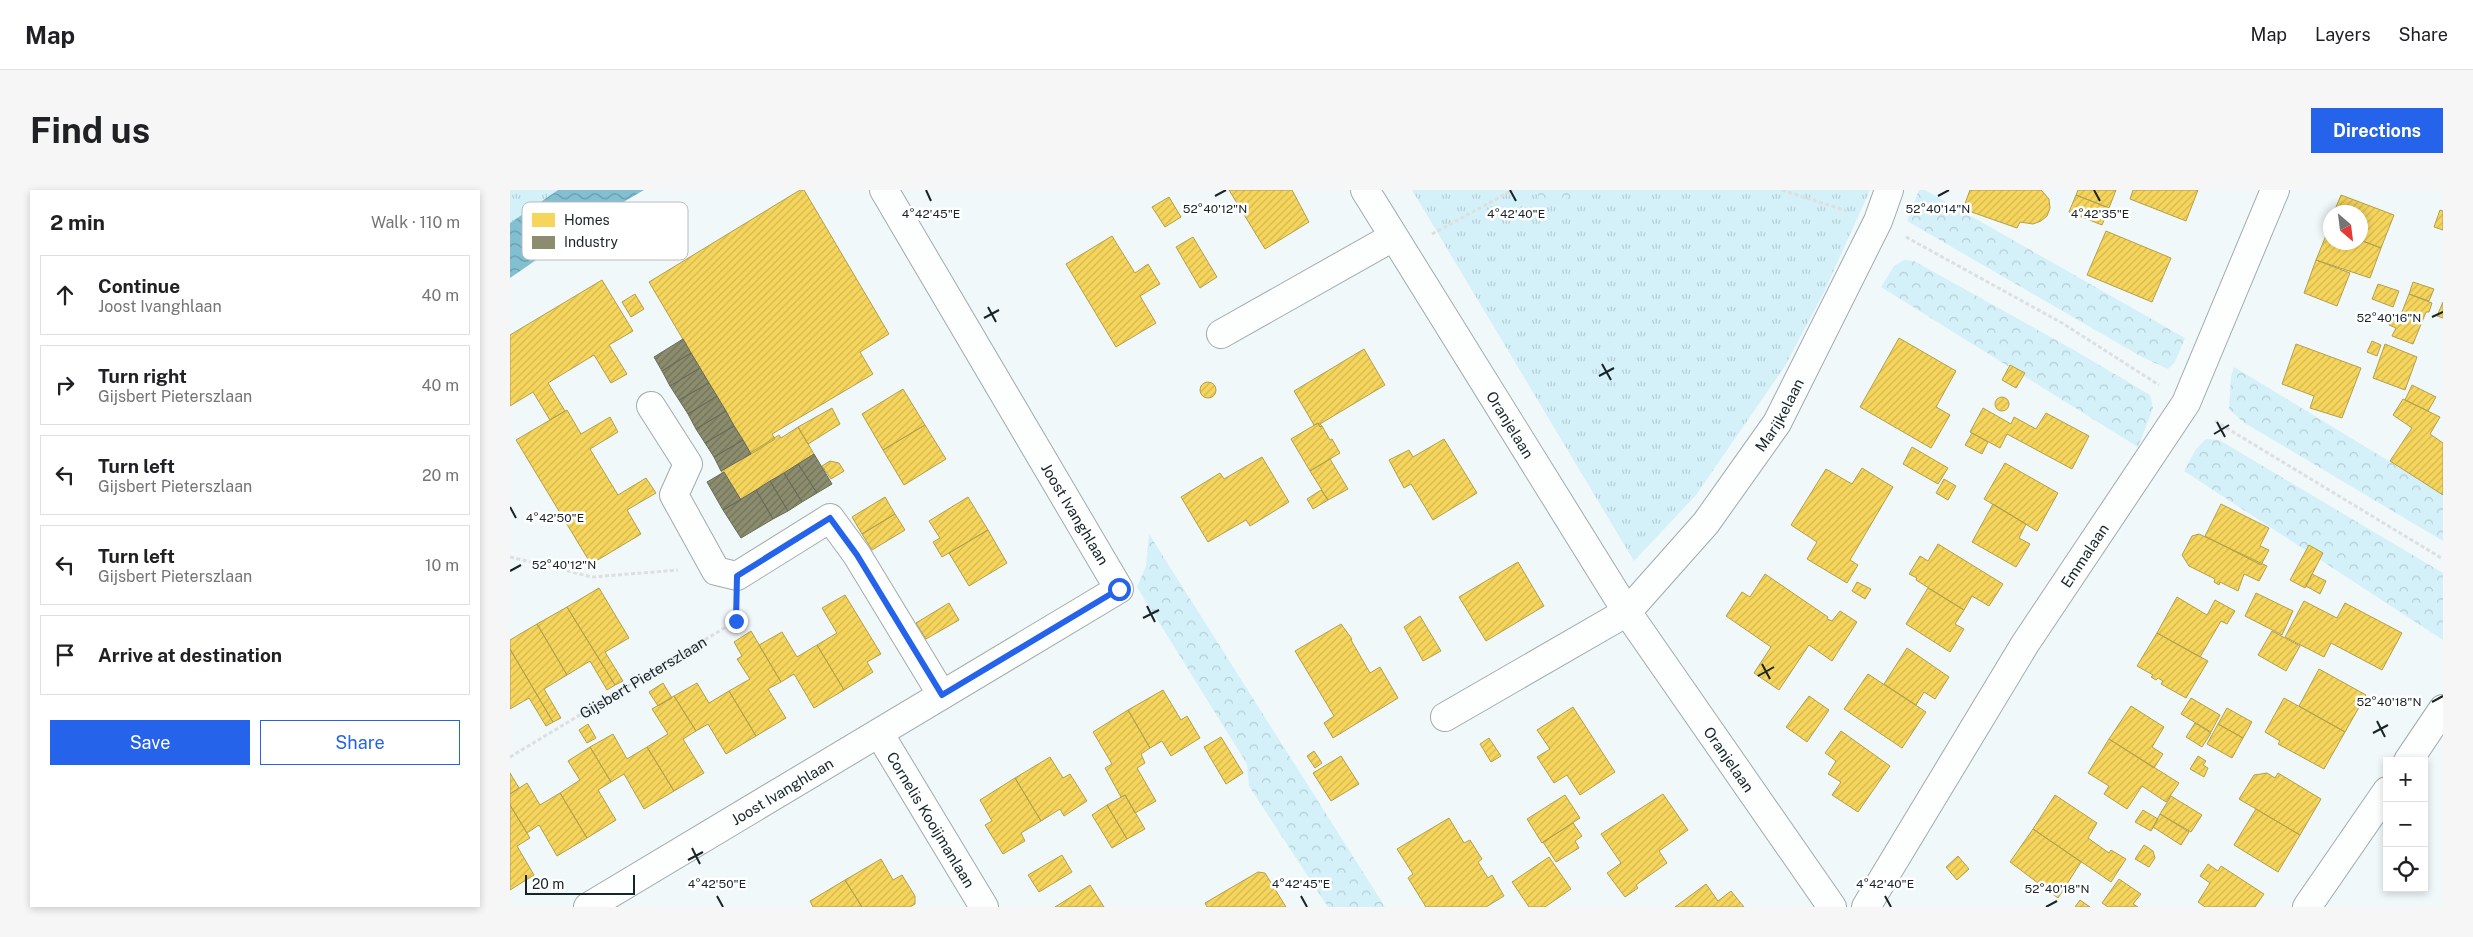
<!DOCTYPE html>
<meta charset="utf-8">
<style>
body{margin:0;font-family:"Public Sans",sans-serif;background:#f6f6f6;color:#202124}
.controls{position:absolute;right:15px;bottom:15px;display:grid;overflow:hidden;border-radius:0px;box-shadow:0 2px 8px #0003}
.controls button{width:45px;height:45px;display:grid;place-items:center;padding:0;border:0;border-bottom:1px solid #e0e0e0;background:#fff;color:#202124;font:25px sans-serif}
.compass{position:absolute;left:1813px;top:15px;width:45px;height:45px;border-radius:50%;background:#fff;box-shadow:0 2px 8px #0003;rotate:152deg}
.scale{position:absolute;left:15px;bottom:12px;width:110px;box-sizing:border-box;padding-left:5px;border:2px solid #182428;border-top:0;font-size:14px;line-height:18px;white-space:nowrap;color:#182428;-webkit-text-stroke:4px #fff;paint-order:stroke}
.stop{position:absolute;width:15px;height:15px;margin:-11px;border:4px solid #2563eb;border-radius:50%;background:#fff}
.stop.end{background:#2563eb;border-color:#fff;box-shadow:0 1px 5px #0008}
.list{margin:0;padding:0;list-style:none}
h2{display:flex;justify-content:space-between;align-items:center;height:65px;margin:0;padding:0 20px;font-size:21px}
h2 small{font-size:16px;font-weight:400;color:#757577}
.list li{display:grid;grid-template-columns:32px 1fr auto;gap:15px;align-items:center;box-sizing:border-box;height:80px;margin:0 10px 10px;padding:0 10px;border:1px solid #e0e0e0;border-radius:0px}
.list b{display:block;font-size:19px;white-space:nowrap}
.list p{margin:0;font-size:16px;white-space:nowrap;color:#757577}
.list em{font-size:16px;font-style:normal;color:#757577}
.actions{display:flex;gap:10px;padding:15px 20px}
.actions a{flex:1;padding:11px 0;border:1px solid #2563eb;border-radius:0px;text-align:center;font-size:18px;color:#2563eb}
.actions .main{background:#2563eb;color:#fff}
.icon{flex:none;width:28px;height:28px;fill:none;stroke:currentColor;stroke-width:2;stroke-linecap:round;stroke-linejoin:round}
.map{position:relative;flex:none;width:1933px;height:717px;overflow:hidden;border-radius:0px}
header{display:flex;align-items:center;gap:30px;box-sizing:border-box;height:70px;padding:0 25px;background:#fff;border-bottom:1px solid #e0e0e0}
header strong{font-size:24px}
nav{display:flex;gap:28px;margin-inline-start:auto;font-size:18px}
.intro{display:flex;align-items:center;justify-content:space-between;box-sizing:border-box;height:120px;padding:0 30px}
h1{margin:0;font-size:35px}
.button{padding:12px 22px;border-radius:0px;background:#2563eb;color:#fff;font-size:18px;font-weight:700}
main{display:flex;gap:30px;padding:0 30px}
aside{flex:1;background:#fff;border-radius:0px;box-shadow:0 2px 8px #0003}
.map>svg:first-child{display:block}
</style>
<header>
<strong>Map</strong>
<nav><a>Map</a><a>Layers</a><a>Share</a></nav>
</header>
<div class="intro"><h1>Find us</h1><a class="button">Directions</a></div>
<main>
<aside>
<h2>2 min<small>Walk · 110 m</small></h2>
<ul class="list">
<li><svg class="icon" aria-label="ahead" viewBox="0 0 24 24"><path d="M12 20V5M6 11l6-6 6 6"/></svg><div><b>Continue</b><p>Joost Ivanghlaan</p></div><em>40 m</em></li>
<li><svg class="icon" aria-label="right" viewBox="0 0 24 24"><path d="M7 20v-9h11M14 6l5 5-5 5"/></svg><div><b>Turn right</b><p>Gijsbert Pieterszlaan</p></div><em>40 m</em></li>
<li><svg class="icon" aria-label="left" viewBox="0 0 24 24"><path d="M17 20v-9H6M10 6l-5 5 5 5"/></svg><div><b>Turn left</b><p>Gijsbert Pieterszlaan</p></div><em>20 m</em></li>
<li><svg class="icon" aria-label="left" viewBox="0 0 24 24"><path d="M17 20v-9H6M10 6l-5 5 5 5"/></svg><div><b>Turn left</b><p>Gijsbert Pieterszlaan</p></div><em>10 m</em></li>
<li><svg class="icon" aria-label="arrive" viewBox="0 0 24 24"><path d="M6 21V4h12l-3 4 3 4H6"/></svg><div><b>Arrive at destination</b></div></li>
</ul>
<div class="actions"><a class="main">Save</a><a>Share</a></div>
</aside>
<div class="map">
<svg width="1933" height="717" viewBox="0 0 1933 717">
<defs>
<pattern id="grass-tufts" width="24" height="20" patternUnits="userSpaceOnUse" patternTransform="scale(1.25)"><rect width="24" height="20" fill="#d4f0f9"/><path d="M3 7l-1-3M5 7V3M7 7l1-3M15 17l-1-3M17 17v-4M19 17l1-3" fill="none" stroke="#b5ced5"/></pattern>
<pattern id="forest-crowns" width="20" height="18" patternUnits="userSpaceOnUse" patternTransform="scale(1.25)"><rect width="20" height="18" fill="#d4f0f9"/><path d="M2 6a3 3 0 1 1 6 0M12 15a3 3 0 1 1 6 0" fill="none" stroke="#b5ced5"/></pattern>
<pattern id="water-waves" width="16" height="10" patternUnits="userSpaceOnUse" patternTransform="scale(1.25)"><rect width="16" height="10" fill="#82bfd0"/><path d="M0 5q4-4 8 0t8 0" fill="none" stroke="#699ba9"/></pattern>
<pattern id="homes-hatch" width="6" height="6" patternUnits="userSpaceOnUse" patternTransform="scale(1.25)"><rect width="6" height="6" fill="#f6d55c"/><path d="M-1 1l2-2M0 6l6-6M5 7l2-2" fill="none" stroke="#d2b750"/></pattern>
<pattern id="industry-hatch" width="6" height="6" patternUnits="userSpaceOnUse" patternTransform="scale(1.25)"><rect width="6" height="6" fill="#8c8c6e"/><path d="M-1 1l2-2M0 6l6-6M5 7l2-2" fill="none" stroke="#71725a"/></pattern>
</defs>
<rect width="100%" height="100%" fill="#f1f8fa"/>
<path fill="url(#grass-tufts)" d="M0 0H48L0 33Z
M902 0H1024L1032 13H1048L1069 0H1360L1314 102 1275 176 1186 305 1124 371Z"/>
<path fill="url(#forest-crowns)" d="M1024 0H1069L1048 13H1032Z
M1409 0H1415L1675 148 1665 172 1658 179 1632 167 1397 31Z
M1394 70 1404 71 1564 160 1640 205 1643 218 1628 257 1371 97 1384 76Z
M1724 177 1933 304V351L1733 232 1719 219 1721 187Z
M1696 249 1709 250 1933 383V450L1674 281 1686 259Z
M639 344 875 717H818L739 596 737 574 627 397 636 376Z"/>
<path fill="url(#water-waves)" d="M48 0H134L93 24 0 88V33Z"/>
<path fill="url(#homes-hatch)" stroke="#b3a04c" d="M290 0H294L379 144 350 162 363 184 262 244 265 249 241 264 139 92Z
M719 0H782L799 32 755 59Z
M1460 0H1531L1539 9 1540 18 1537 26 1531 31 1523 34 1510 32 1507 38 1453 19Z
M1568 0H1606L1599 18 1566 5Z
M1623 0H1688L1676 31 1620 9Z
M1566 5 1599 18 1592 35 1559 22Z
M1831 5 1884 25 1871 58 1850 50V22H1824Z
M659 7 671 27 655 37 642 17Z
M1930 20 1933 21V40L1924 37Z
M1819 38 1820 39V52H1850V50L1871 58 1860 88 1806 70Z
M1596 41 1661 68 1642 112 1577 85Z
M602 46 625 83 638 74 650 94 630 106 646 133 606 157 556 74Z
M683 47 707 87 690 98 666 57Z
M1806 70 1840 83 1827 116 1794 103Z
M92 90 123 141 99 155 117 184 101 193 84 165 38 193 55 221 40 230 23 202 0 216V145Z
M1903 92 1924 99 1919 111 1899 104Z
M1868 94 1889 101 1883 117 1862 109Z
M125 104 134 119 121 127 112 112Z
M1899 104 1922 113 1919 122H1916L1903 154 1882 146 1886 138 1879 135 1883 125 1890 127Z
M1933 112V128L1927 126Z
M1389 148 1446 181 1426 217 1440 225 1421 258 1350 217Z
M1862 151 1871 155 1867 166 1857 162Z
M1786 154 1851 178 1832 228 1800 218 1804 206 1772 194Z
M1875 154 1907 167 1895 200 1863 188Z
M854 159 875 195 810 234 812 236 810 237 808 233 804 235 784 201Z
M1500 175 1515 183 1506 198 1492 190Z
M690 200a8 8 0 1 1 16 0a8 8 0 1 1-16 0Z
M1902 195 1926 207 1918 221 1895 210Z
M393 199 415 235 373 260 352 224Z
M1485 214a7 7 0 1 1 14 0a7 7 0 1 1-14 0Z
M1893 209 1930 227 1920 244 1933 253V305L1880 271 1902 238 1883 225Z
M322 218 330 234 298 254 288 237Z
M1473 218 1501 234 1504 227 1526 239 1536 223 1579 246 1562 279 1497 244 1490 258 1460 242Z
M57 220 71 244 100 227 108 242 80 259 108 305 136 288 146 303 117 320 131 344 81 374 6 250Z
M808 233 810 237 812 236 820 250 822 249 830 263 800 281 781 249Z
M415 235 436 269 394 295 373 260Z
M288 237 304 264 231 310 211 281 269 245 271 248Z
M1462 243 1478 252 1472 264 1455 255Z
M934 249 967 303 923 330 901 294 894 298 879 270 899 260 903 267Z
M1402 257 1438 278 1428 294 1393 274Z
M752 267 779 312 740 336 736 330 698 352 671 307 710 283 714 289Z
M820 269 838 299 818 310 800 281Z
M320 271 329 273 334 281 321 289 312 276Z
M1495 273 1548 303 1527 341 1474 309Z
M1352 278 1383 297 1340 370 1348 375 1337 393 1297 369 1307 352 1281 335 1316 279 1342 294Z
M1434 289 1446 296 1438 310 1426 303Z
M811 300 818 310 803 319 797 309Z
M375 307 385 324 352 344 342 327Z
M458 307 478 340 432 367 423 352 430 348 419 331Z
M1483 314 1516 334 1509 348 1520 354 1506 377 1462 352Z
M1711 314 1759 338 1750 356 1759 360 1751 375 1695 346Z
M385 324 395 340 362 360 352 344Z
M478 340 497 373 459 396 439 363Z
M1689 344 1757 376 1749 391 1734 384 1728 401 1710 392 1709 395 1704 392 1705 389 1679 376 1672 365 1682 346Z
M1428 354 1493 394 1479 416 1462 406 1454 420 1406 390 1407 388 1399 384 1410 366 1418 371Z
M1799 355 1813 363 1795 398 1780 390Z
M1008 372 1034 416 976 451 949 407Z
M1255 384 1318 427 1317 429 1322 431 1330 421 1347 432 1322 471 1299 455 1269 500 1244 483 1261 457 1216 426 1232 402 1240 407Z
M1802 384 1816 391 1810 404 1796 396Z
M1347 392 1361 399 1355 409 1342 401Z
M89 398 119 448 95 462 113 491 105 495 57 417Z
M1418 398 1454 420 1445 434 1454 439 1440 462 1396 434Z
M1746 403 1783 421 1772 445 1735 426Z
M335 405 371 464 357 472 363 482 334 500 307 455 327 443 312 418Z
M1667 407 1697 425 1705 410 1725 421 1717 434 1711 431 1690 467 1647 443Z
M1794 411 1827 428 1835 413 1892 443 1872 480 1821 453 1814 467 1775 447Z
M439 413 449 430 416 449 406 433Z
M57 417 105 495 97 500 80 471 57 485 27 434Z
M910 426 931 461 913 471 894 437Z
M27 434 57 485 34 499 51 528 43 532 0 459V450Z
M831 434 842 449 841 450 860 483 870 477 888 508 823 548 814 533 824 526 785 461Z
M241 441 271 492 258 499 276 528 246 546 219 501 240 489 227 469 232 466 224 452Z
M1762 441 1790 456 1776 481 1748 465Z
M272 442 287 467 307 455 334 500 304 518 284 484 271 492 249 455Z
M1647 443 1698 471 1676 508 1651 494 1653 491 1648 488 1646 490 1641 487 1643 485 1627 476Z
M1397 458 1439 487 1425 509 1414 502 1406 515 1374 494Z
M0 459 43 532 36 536 19 508 0 519Z
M1809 479 1856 505 1835 542 1789 516Z
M1358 484 1416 522 1392 558 1334 519Z
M153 493 162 508 148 516 139 502Z
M187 493 199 513 219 501 246 546 216 564 198 534 186 541 164 506Z
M653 500 671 530 677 526 690 548 661 566 652 551 640 558 618 520Z
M164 506 186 541 173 549 194 583 164 601 137 557 158 544 142 519Z
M1299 506 1319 520 1297 552 1276 537Z
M1681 508 1710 525 1701 542 1671 524Z
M1774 508 1835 542 1814 579 1768 554 1770 551 1755 542Z
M1621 516 1654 537 1642 557 1653 564 1644 578 1599 549Z
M1063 517 1105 582 1070 605 1057 585 1044 593 1027 567 1040 559 1027 540Z
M1717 518 1742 532 1733 548 1708 534Z
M618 520 640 558 631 564 635 573 627 578 646 611 625 623 615 605 611 607 595 578 602 574 583 542Z
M1685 533 1701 543 1692 557 1676 547Z
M78 534 86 548 77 553 69 540Z
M1708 534 1733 548 1722 568 1697 554Z
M1331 541 1380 576 1348 622 1322 605 1331 592 1318 584 1326 571 1315 563Z
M103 544 117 569 137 557 164 601 134 619 114 584 101 592 80 557Z
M711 547 733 583 716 594 694 557Z
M979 548 991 566 981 572 970 554Z
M1599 549 1669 593 1656 612 1632 596 1617 619 1594 604 1599 596 1578 583Z
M80 557 101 592 88 600 106 630 77 648 50 603 70 590 58 571Z
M804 561 812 573 805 578 797 566Z
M831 566 849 594 821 611 803 583Z
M1688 566 1696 571 1693 575 1698 578 1694 587 1680 579Z
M540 567 553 588 560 584 577 611 554 626 550 619 531 631 505 588Z
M0 583 9 598 0 604Z
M1757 583 1765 588 1768 583 1811 609 1790 645 1729 609 1744 585Z
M505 588 531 631 511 643 515 651 493 664 475 635 482 631 470 610Z
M17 593 30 615 50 603 77 648 47 666 29 635 17 643 0 615V604Z
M1153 604 1178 640 1149 661 1157 673 1126 695 1128 698 1115 707 1097 683 1111 673 1091 644Z
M615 605 635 639 617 649 597 615Z
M1055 605 1070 628 1032 653 1017 629Z
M1545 605 1587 633 1578 648 1599 663 1601 660 1616 669 1601 692 1523 639Z
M1661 606 1692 625 1681 642 1650 624Z
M0 615 20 648 7 656 24 685 0 700Z
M597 615 617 649 602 658 582 625Z
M1746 619 1790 645 1768 682 1724 655Z
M1633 620 1648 629 1641 641 1625 632Z
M1650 624 1679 642 1671 655 1643 637Z
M939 628 954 653 960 650 972 669 968 672 978 688 982 685 994 706 976 717H916L898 688 903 684 887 659Z
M1063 633 1072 646 1065 651 1069 658 1046 672 1033 652Z
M1523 639 1571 672 1548 708 1500 672Z
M1634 655 1643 661 1645 668 1639 677 1625 669Z
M552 665 562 682 529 702 518 685Z
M1448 666 1459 679 1447 690 1436 677Z
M1039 667 1061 699 1035 717H1019L1002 692Z
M371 669 383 690 392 685 405 706V714L400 717H352L335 690Z
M1698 674 1708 681 1711 676 1754 704 1745 717H1695L1688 712 1700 693 1690 686Z
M748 682 755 683 776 717H697L695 713Z
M1609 689 1631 704 1623 714 1628 717H1598L1592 713Z
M335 690 352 717H303L300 711Z
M1196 694 1208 711 1221 701 1234 717H1165Z
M580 695 594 717H545Z
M1570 710 1580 717H1565Z"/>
<path fill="url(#industry-hatch)" stroke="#696d59" d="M173 149 181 163 152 181 144 167Z
M181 163 190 178 160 196 152 181Z
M190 178 199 193 169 210 160 196Z
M199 193 207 206 178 224 169 210Z
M207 206 216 221 186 239 178 224Z
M216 221 224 236 195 253 186 239Z
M224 236 233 250 204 267 195 253Z
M233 250 241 264 211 281 204 267Z
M304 264 322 294 307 303 288 274Z
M288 274 307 303 292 312 274 283Z
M214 282 231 310 213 320 197 292Z
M274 283 292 312 278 321 260 291Z
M260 291 278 321 263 329 246 300Z
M246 300 263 329 231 348 213 320Z"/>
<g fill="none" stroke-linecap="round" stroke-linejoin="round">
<defs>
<g id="street">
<path id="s2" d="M855 0 1117 422 1322 717"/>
<path d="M711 144 883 47"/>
<path d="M141 216 178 274 164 305 206 381 227 386 320 328 347 365 432 505"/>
<path id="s3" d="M935 527 1117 422 1196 333 1267 233 1368 31 1379 0"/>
<path id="s4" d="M369 543 474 717"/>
<path d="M1898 571 1933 519"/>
<path id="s5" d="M78 717 609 399 374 0"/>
<path id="s6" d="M1356 717 1515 454 1676 213 1765 0"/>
<path d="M1797 717 1877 601"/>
</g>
</defs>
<use href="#street" stroke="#a2aaad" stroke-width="30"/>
<g stroke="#dddfe0" stroke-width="3" stroke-dasharray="4 2.5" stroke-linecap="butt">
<path d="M1272 0 1337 21"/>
<path d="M922 44 1003 0"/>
<path d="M1396 47 1552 133 1649 195"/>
<path d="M1705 231 1933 369"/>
<path d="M0 367 82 387 168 380"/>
<path id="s1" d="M0 567 226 431V418"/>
</g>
<use href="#street" stroke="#fdfefe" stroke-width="28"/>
</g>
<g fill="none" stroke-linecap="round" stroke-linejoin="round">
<path stroke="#2563eb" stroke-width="6" d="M226 431 227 386 320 328 347 365 432 505 609 399"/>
</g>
<path fill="none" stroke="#182428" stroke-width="2" d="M416 0 421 11M1000 0 1006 11M1584 0 1590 11M705 6 716 0M1428 6 1439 0M478 117 486 132M1922 127 1933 122M474 128 489 120M1092 174 1101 190M1089 186 1104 178M1707 232 1715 247M1704 244 1719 235M0 317 6 328M0 381 11 375M637 416 645 432M633 428 649 420M1252 474 1260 489M1248 486 1264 477M1922 512 1933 506M1867 531 1875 547M1863 543 1878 535M182 658 190 674M178 670 193 662M207 706 213 717M791 706 797 717M1375 706 1381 717M1536 717 1547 711"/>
<g text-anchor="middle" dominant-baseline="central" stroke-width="5" stroke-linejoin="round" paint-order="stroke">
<g font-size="15" fill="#182428" stroke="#fff">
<text stroke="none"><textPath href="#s3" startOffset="460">Marijkelaan</textPath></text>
<text stroke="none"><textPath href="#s2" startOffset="276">Oranjelaan</textPath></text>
<text transform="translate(565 324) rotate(59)">Joost Ivanghlaan</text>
<text stroke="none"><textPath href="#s6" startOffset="414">Emmalaan</textPath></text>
<text stroke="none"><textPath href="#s1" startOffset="155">Gijsbert Pieterszlaan</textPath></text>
<text stroke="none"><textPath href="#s2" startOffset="676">Oranjelaan</textPath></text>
<text stroke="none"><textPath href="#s5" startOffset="226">Joost Ivanghlaan</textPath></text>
<text stroke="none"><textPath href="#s4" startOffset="101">Cornelis Kooijmanlaan</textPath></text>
</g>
</g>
<rect x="12" y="12" width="166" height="58" rx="8" fill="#fff" stroke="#babdbe" stroke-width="1"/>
<rect x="22" y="23" width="23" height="14" fill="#f6d55c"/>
<rect x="22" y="46" width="23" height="13" fill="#8c8c6e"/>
<g font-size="14" fill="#182428">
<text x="54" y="35">Homes</text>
<text x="54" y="57">Industry</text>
</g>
<g font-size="12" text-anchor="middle" fill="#182428" stroke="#fff" stroke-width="5" stroke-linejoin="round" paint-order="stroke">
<text x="705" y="23">52°40'12"N</text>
<text x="1428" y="23">52°40'14"N</text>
<text x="1006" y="28">4°42'40"E</text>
<text x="1590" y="28">4°42'35"E</text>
<text x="421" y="28">4°42'45"E</text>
<text x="1879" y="132">52°40'16"N</text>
<text x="45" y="332">4°42'50"E</text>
<text x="54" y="379">52°40'12"N</text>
<text x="1879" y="516">52°40'18"N</text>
<text x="207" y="698">4°42'50"E</text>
<text x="791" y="698">4°42'45"E</text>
<text x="1375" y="698">4°42'40"E</text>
<text x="1547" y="703">52°40'18"N</text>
</g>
</svg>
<div class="controls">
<button>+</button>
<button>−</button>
<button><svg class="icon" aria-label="locate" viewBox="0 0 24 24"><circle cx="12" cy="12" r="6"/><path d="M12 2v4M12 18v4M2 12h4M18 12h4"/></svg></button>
</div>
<svg class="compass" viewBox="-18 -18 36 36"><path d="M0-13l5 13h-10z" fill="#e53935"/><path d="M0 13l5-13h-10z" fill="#757577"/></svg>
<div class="scale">20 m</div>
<div class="stop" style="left:609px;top:399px"></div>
<div class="stop end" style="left:226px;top:431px"></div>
</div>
</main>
